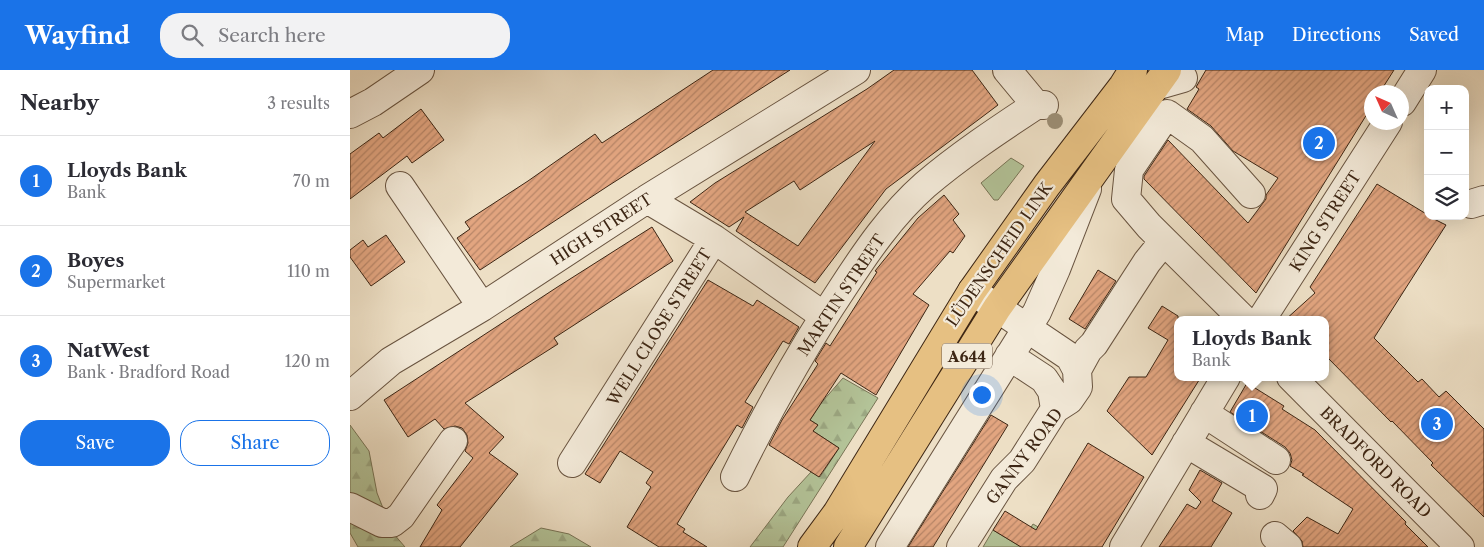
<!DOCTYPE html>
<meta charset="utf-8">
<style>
body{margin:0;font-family:"Libre Caslon Text",serif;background:#f2f2f3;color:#2b2b33}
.controls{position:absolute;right:15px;top:15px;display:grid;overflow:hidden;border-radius:10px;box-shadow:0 5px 20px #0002}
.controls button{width:45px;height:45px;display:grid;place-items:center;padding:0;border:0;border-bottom:1px solid #e1e1e2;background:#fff;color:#2b2b33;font:25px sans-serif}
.compass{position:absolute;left:1014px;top:15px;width:45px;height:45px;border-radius:50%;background:#fff;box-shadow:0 5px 20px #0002;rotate:315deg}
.you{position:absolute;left:631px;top:324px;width:18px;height:18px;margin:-12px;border:4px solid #fff;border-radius:50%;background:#1a73e8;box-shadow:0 0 0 8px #1a73e833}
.badge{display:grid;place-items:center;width:32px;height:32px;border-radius:50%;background:#1a73e8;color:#fff;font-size:16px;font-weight:700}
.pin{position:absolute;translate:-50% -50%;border:2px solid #fff;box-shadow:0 1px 5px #0006}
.popup{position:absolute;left:824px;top:246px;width:155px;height:65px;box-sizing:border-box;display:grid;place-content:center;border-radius:10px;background:#fff;filter:drop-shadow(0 1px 4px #0005);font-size:16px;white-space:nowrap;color:#7c7c81}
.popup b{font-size:19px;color:#2b2b33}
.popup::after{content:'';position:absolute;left:50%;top:100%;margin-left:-10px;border:10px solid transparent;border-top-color:#fff}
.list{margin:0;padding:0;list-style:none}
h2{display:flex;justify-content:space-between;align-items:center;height:65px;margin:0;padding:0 20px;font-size:21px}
h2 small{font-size:16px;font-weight:400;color:#7c7c81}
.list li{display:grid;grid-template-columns:32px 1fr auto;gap:15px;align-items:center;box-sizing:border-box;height:90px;padding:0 20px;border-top:1px solid #e1e1e2}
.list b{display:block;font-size:19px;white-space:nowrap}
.list p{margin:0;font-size:16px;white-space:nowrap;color:#7c7c81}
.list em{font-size:16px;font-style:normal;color:#7c7c81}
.actions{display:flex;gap:10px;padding:15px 20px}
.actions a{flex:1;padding:11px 0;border:1px solid #1a73e8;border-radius:20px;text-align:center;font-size:18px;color:#1a73e8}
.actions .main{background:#1a73e8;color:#fff}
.icon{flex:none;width:28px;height:28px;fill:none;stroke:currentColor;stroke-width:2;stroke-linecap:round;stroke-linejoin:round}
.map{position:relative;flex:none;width:1134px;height:477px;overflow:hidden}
header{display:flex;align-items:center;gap:30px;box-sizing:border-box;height:70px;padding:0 25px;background:#1a73e8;color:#fff}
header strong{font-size:24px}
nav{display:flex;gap:28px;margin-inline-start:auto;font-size:18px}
.search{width:350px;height:45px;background:#f2f2f3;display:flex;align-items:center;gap:12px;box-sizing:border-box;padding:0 18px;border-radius:20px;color:#7c7c81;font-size:19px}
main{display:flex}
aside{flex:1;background:#fff}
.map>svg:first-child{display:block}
</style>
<header>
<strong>Wayfind</strong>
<div class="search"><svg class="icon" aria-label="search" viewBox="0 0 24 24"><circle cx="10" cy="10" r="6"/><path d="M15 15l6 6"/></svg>Search here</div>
<nav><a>Map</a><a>Directions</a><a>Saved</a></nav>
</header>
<main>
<aside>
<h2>Nearby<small>3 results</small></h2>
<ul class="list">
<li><span class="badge">1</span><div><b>Lloyds Bank</b><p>Bank</p></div><em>70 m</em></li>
<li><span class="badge">2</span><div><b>Boyes</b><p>Supermarket</p></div><em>110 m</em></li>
<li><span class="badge">3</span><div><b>NatWest</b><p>Bank · Bradford Road</p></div><em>120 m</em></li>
</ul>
<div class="actions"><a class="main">Save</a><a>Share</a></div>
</aside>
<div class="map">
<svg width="1134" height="477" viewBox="0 0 1134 477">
<defs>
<pattern id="forest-firs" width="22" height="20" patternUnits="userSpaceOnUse" patternTransform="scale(1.25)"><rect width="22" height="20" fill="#b3c398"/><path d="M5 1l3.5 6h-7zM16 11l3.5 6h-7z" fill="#9ba782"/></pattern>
<pattern id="building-hatch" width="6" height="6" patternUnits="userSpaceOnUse" patternTransform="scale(1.25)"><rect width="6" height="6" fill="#e2a580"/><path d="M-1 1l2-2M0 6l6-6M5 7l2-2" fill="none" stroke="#b88668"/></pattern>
</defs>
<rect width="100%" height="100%" fill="#eddfc5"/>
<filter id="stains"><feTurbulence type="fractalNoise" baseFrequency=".004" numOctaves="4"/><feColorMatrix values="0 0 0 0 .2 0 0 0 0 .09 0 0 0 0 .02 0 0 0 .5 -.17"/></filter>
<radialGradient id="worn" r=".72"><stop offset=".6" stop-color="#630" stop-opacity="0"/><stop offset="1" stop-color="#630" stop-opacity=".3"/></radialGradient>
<path fill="#b3c398" stroke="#787456" d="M661 88 674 96 648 130H644L631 113Z
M683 454 697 462 688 477H633L643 460 670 476Z"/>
<path fill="url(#forest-firs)" stroke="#787456" d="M493 308 528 328 433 477H400L438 427 461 402 470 407 489 378 463 361 468 355 460 350 472 332Z
M0 355 19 381 27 423 43 463 55 477H8L0 463Z
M191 458 219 464 241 477H160Z"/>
<path fill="url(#building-hatch)" stroke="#3d2614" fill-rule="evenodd" d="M363 0H440L258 116 130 200 107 168 120 159 115 152 178 111 245 64 252 73Z
M544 0H622L648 35 536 119 465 213 386 161 394 147 379 157 340 132 365 113 517 19ZM525 71 448 176 395 142 444 111 450 120Z
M856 0H1044L1030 22H1022V36L906 223 794 109V106L818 70 898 153 916 129V125L928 108 883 81 861 56 837 39 849 19 846 17Z
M71 39 94 70 62 93 57 86 0 129V84L29 63 33 68Z
M1027 114 1078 145V146L1096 155 1024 268 1068 312 1072 309 1089 327 1096 321 1134 359V447L1081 395 1083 393 1042 351 1041 352 976 286V250H935L965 223 960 217Z
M594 125 609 144 603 150 615 166 603 183 600 181 563 224 579 235 526 325 491 303 460 350 468 355 463 361 489 378 469 407 419 375 432 350 468 294 465 291 476 273 480 276 527 202 525 201 568 148Z
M302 157 323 191 204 268 208 274 115 333 154 367 139 383 168 404 110 477H70L92 440 87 435 123 388 115 381 118 373 117 365 112 358 105 356 94 359 85 349 58 367 34 330 209 216Z
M36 165 55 192 21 216 0 187V180L13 170 18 177Z
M748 200 766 211 735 259 719 249Z
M358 210 403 236 407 230 449 257 439 274 433 271 395 332 403 337 392 358 387 355 327 454 335 459 333 462 357 477H309L277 457 301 417 296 413 303 402 270 381 250 413 235 404Z
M812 236 828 246V307H851L802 385 757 341 779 307H796L818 270 798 258Z
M897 313 934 336 932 339 965 360 1056 452 1055 454 1078 477H953L952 471 943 461 957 447 988 464 1003 439 952 405 954 404 940 396 942 390 940 383 935 377 880 342Z
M641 345 658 355 583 477H558Z
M738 373 794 407 752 477H671L643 460 655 441 686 460Z
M850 400 872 413 862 431 882 443 861 477H809L837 434 846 439 851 432 839 420Z"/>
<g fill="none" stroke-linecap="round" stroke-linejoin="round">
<defs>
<path id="minor" d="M657 0 686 35H694
M805 16 833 8
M1052 32 1072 0
M0 44 23 32 70 0
M50 116 132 237
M297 129 364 169 474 246
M1121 134 1134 130
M622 221 720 287 727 300
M894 250 799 156 776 129 779 100 817 44 852 69 901 124
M911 250 1038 52
M659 286 694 309 702 321 705 339
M941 307 1110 477
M0 326 41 291 132 237 297 129 506 0
M854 343 926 390
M836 373 913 419 910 425
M222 393 364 169
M385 407C417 342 452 279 492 219 516 182 542 144 575 115 609 86 648 60 686 35
M0 437 32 453H42L51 446 103 371
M925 466 938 477
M540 477 687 242 706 199 737 119
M611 477 654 409 672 391 705 339 719 330 728 317 727 300 738 280 744 274 797 192 814 171
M774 477 876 307"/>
<path id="major" d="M462 477 487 443 622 221 697 115 773 16 783 0
M498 477 647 238 817 0"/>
</defs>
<use href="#minor" stroke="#695440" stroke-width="30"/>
<use href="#major" stroke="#3d2614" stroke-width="30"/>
<use href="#minor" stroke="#f3ead9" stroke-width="28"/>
<use href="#major" stroke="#e6c082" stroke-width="28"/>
</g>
<circle fill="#9c8f76" cx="705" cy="51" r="8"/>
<g text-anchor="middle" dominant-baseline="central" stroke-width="4.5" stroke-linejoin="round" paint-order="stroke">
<rect fill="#f3ead9" stroke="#74614f" stroke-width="1" x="592" y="273.5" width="50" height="25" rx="4"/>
<g font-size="15" font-weight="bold" fill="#3d2614">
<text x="617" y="286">A644</text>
</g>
<g font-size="16" fill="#3d2614" stroke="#f3ead9">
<text transform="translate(975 151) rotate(-57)">KING STREET</text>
<text transform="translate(251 159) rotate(-33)">HIGH STREET</text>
<text transform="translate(649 184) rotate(-55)">LÜDENSCHEID LINK</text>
<text transform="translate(491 225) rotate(-56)">MARTIN STREET</text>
<text transform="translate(309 257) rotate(-58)">WELL CLOSE STREET</text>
<text transform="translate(674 386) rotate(-53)">GANNY ROAD</text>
<text transform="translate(1026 392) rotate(45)">BRADFORD ROAD</text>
</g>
</g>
<rect width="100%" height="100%" filter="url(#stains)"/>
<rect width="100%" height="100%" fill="url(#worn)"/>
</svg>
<div class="controls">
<button>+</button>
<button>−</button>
<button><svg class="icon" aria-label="layers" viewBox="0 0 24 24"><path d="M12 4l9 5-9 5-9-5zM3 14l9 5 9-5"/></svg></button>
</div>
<svg class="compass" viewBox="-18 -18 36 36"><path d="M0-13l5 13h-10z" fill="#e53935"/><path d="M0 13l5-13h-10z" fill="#7c7c81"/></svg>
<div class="you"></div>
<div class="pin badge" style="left:902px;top:346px">1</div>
<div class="popup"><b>Lloyds Bank</b>Bank</div>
<div class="pin badge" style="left:969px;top:73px">2</div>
<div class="pin badge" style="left:1087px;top:354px">3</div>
</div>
</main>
